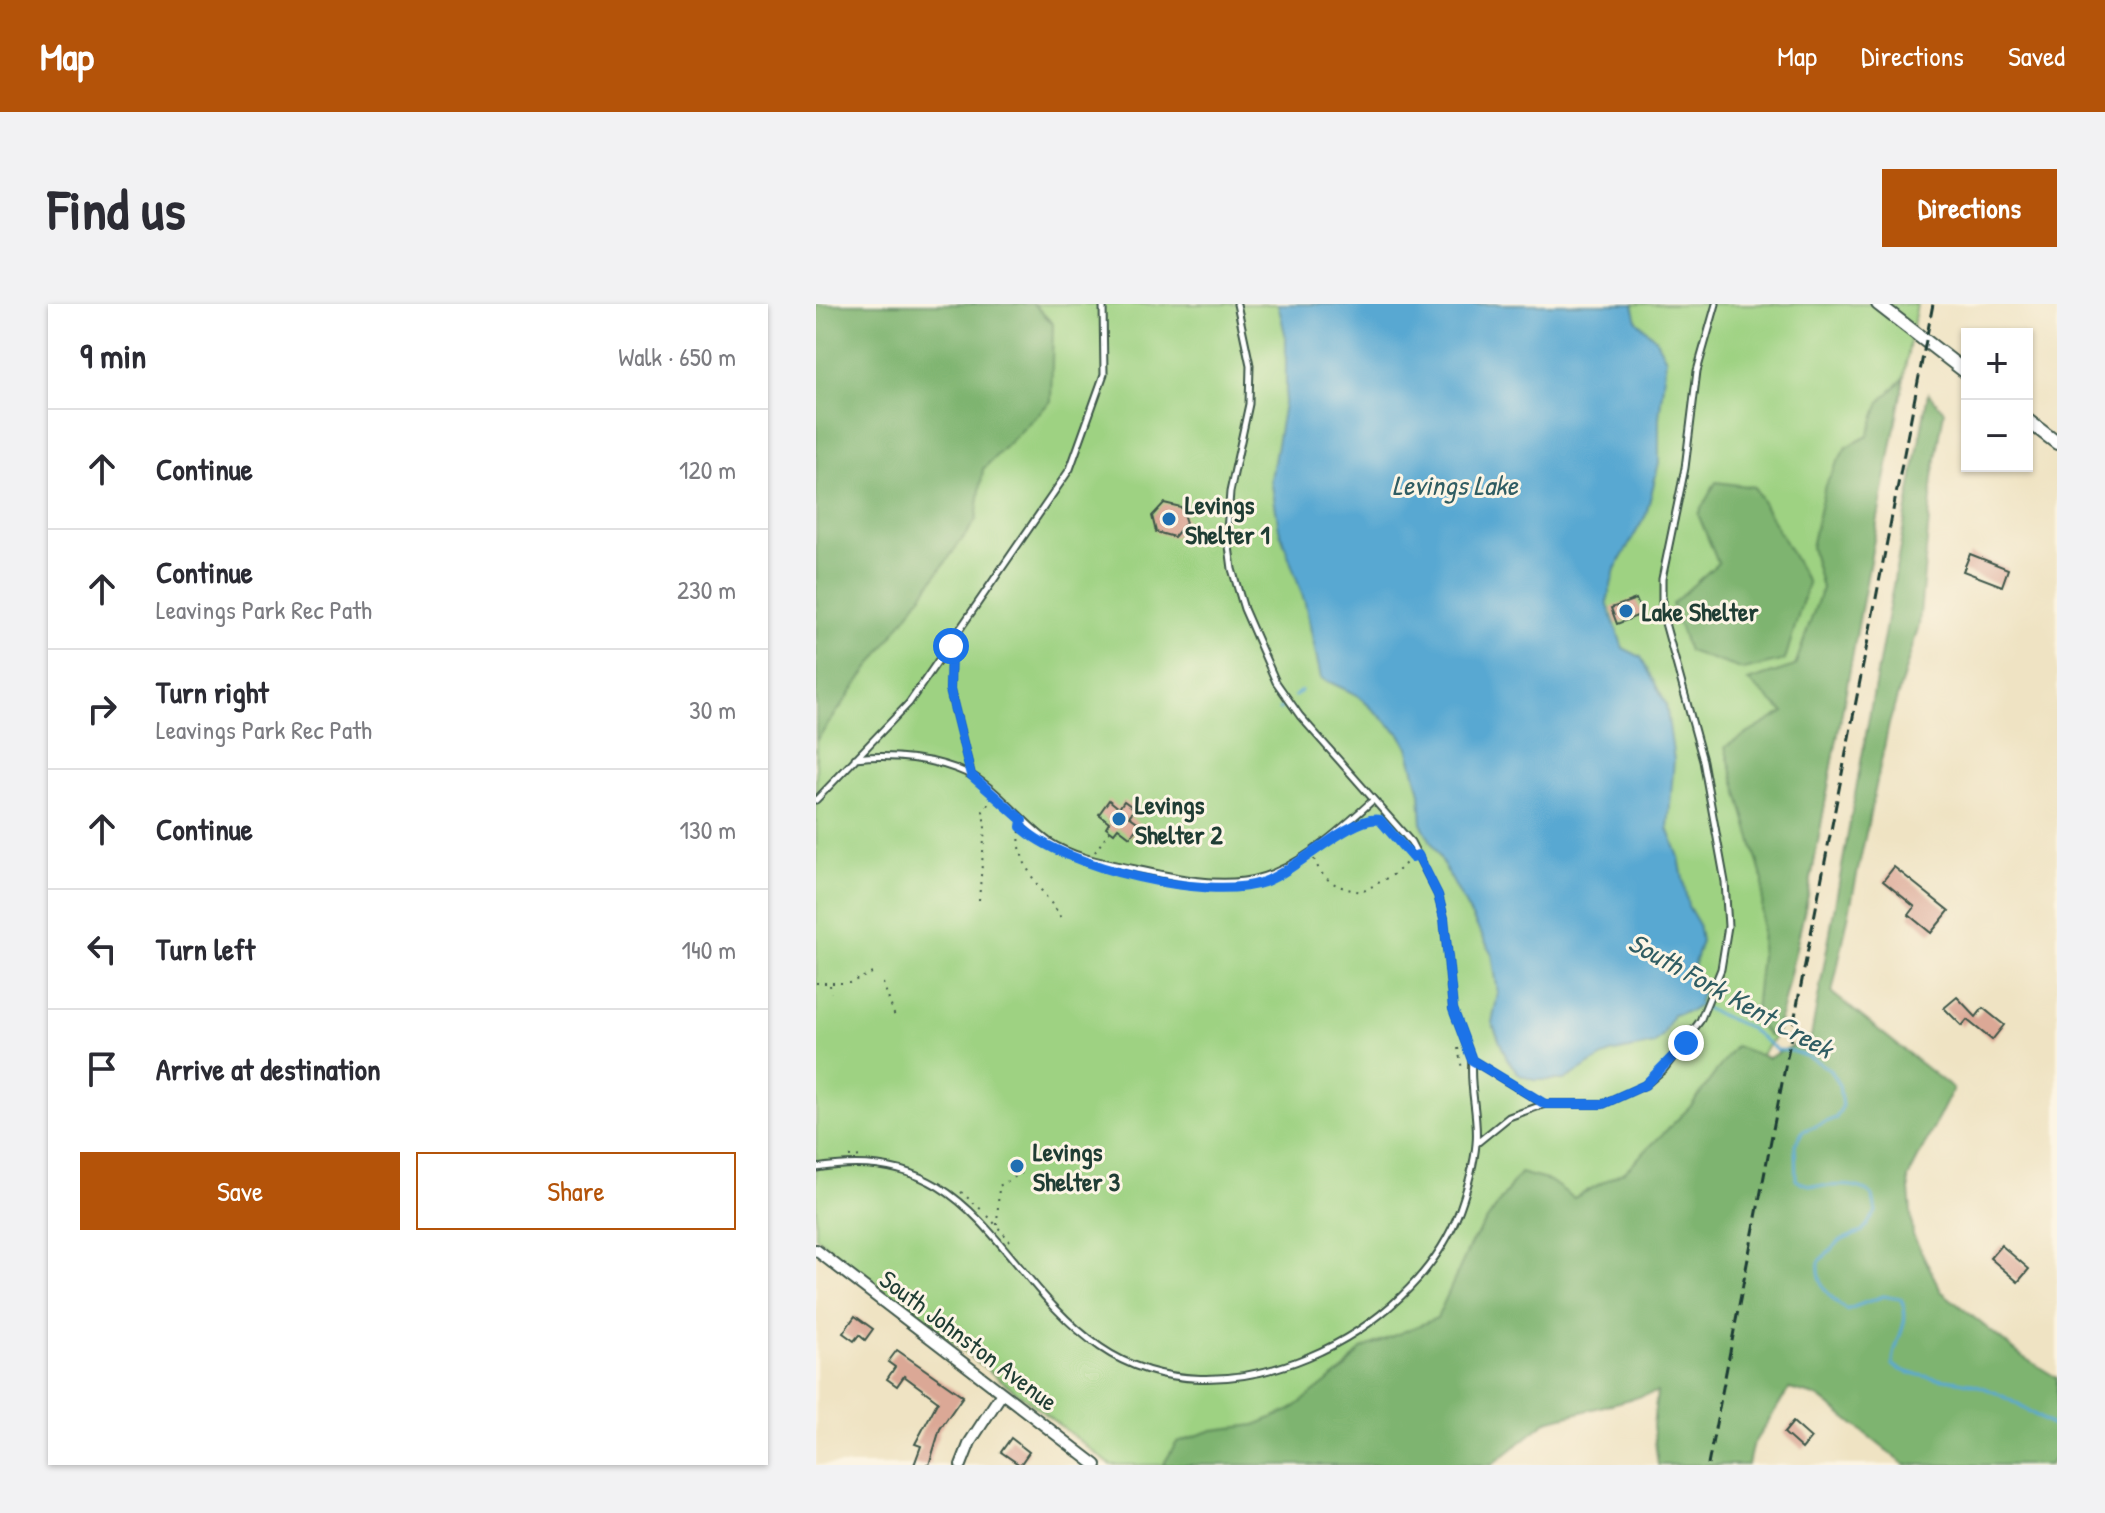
<!DOCTYPE html>
<meta charset="utf-8">
<style>
body{margin:0;font-family:"Patrick Hand",sans-serif;background:#f2f2f3;color:#2b2b33}
.controls{position:absolute;right:24px;top:24px;display:grid;overflow:hidden;border-radius:0px;box-shadow:0 2px 6px #0004}
.controls button{width:72px;height:72px;display:grid;place-items:center;padding:0;border:0;border-bottom:2px solid #e1e1e2;background:#fff;color:#2b2b33;font:40px sans-serif}
.stop{position:absolute;width:24px;height:24px;margin:-18px;border:6px solid #1a73e8;border-radius:50%;background:#fff}
.stop.end{background:#1a73e8;border-color:#fff;box-shadow:0 2px 8px #0008}
.list{margin:0;padding:0;list-style:none}
h2{display:flex;justify-content:space-between;align-items:center;height:104px;margin:0;padding:0 32px;font-size:34px}
h2 small{font-size:26px;font-weight:400;color:#7c7c81}
.list li{display:grid;grid-template-columns:52px 1fr auto;gap:24px;align-items:center;box-sizing:border-box;height:120px;padding:0 32px;border-top:2px solid #e1e1e2}
.list b{display:block;font-size:30px;white-space:nowrap}
.list p{margin:0;font-size:26px;white-space:nowrap;color:#7c7c81}
.list em{font-size:26px;font-style:normal;color:#7c7c81}
.actions{display:flex;gap:16px;padding:24px 32px}
.actions a{flex:1;padding:18px 0;border:2px solid #b45309;border-radius:0px;text-align:center;font-size:28px;color:#b45309}
.actions .main{background:#b45309;color:#fff}
.icon{flex:none;width:44px;height:44px;fill:none;stroke:currentColor;stroke-width:2;stroke-linecap:round;stroke-linejoin:round}
.map{position:relative;flex:none;width:1241px;height:1161px;overflow:hidden;border-radius:0px}
header{display:flex;align-items:center;gap:48px;box-sizing:border-box;height:112px;padding:0 40px;background:#b45309;color:#fff}
header strong{font-size:38px}
nav{display:flex;gap:44px;margin-inline-start:auto;font-size:28px}
.intro{display:flex;align-items:center;justify-content:space-between;box-sizing:border-box;height:192px;padding:0 48px}
h1{margin:0;font-size:56px}
.button{padding:20px 36px;border-radius:0px;background:#b45309;color:#fff;font-size:28px;font-weight:700}
main{display:flex;gap:48px;padding:0 48px}
aside{flex:1;background:#fff;border-radius:0px;box-shadow:0 2px 6px #0004}
.map>svg:first-child{display:block}
</style>
<header>
<strong>Map</strong>
<nav><a>Map</a><a>Directions</a><a>Saved</a></nav>
</header>
<div class="intro"><h1>Find us</h1><a class="button">Directions</a></div>
<main>
<aside>
<h2>9 min<small>Walk · 650 m</small></h2>
<ul class="list">
<li><svg class="icon" aria-label="ahead" viewBox="0 0 24 24"><path d="M12 20V5M6 11l6-6 6 6"/></svg><div><b>Continue</b></div><em>120 m</em></li>
<li><svg class="icon" aria-label="ahead" viewBox="0 0 24 24"><path d="M12 20V5M6 11l6-6 6 6"/></svg><div><b>Continue</b><p>Leavings Park Rec Path</p></div><em>230 m</em></li>
<li><svg class="icon" aria-label="right" viewBox="0 0 24 24"><path d="M7 20v-9h11M14 6l5 5-5 5"/></svg><div><b>Turn right</b><p>Leavings Park Rec Path</p></div><em>30 m</em></li>
<li><svg class="icon" aria-label="ahead" viewBox="0 0 24 24"><path d="M12 20V5M6 11l6-6 6 6"/></svg><div><b>Continue</b></div><em>130 m</em></li>
<li><svg class="icon" aria-label="left" viewBox="0 0 24 24"><path d="M17 20v-9H6M10 6l-5 5 5 5"/></svg><div><b>Turn left</b></div><em>140 m</em></li>
<li><svg class="icon" aria-label="arrive" viewBox="0 0 24 24"><path d="M6 21V4h12l-3 4 3 4H6"/></svg><div><b>Arrive at destination</b></div></li>
</ul>
<div class="actions"><a class="main">Save</a><a>Share</a></div>
</aside>
<div class="map">
<svg width="1241" height="1161" viewBox="0 0 1241 1161">
<rect width="100%" height="100%" fill="#fcf5e5"/>
<filter id="ink" filterUnits="userSpaceOnUse"><feTurbulence type="fractalNoise" baseFrequency=".0125" numOctaves="2"/><feDisplacementMap in="SourceGraphic" scale="16" xChannelSelector="R" yChannelSelector="G"/><feConvolveMatrix kernelMatrix="1 2 1 2 8 2 1 2 1" color-interpolation-filters="sRGB"/></filter>
<filter id="wash" filterUnits="userSpaceOnUse"><feTurbulence type="fractalNoise" baseFrequency=".006" numOctaves="4" result="noise"/><feDisplacementMap in="SourceGraphic" scale="32" xChannelSelector="R" yChannelSelector="G"/><feGaussianBlur stdDeviation="1.8" result="paint"/><feColorMatrix in="noise" values="0 0 0 0 0 0 0 0 0 0 0 0 0 0 0 0 0 1.4 0 .05"/><feComposite in="paint" operator="in"/></filter>
<g filter="url(#wash)">
<rect width="100%" height="100%" fill="#efe3c3"/>
<path fill="#9ed282" stroke="#5e885b" stroke-width="2" d="M0 0H1101L992 591 960 731 625 1161H295L0 933Z"/>
<path fill="#7eb470" stroke="#4e7852" stroke-width="2" d="M0 0H218L237 20 235 97 167 165 160 216 0 437Z
M1088 74 992 591 960 731H952L938 716 945 651 947 577 909 443 968 408 932 377 979 362 1006 284 995 243 1009 181 1030 143 1052 132 1064 98Z
M1112 89 1128 107 1117 173 1103 321 1073 420 1016 689 1137 785 1092 874 1097 931 1125 987 1207 1053 1241 1074V1149L1234 1161H1089L1003 1093 973 1085 936 1142 932 1161H842L837 1122 841 1088 731 1117 676 1161H347L361 1138 397 1126 439 1121 475 1106 529 1064 545 1045 621 1014 655 939 704 869 734 877 758 894 810 866 875 802 919 742 952 754 995 733Z
M900 178 938 183 992 279 969 356 928 366 872 347 856 300 902 259 882 210Z"/>
<path fill="#58a8d2" stroke="#3c7283" stroke-width="2" d="M462 0H817L821 17 839 34 850 55 843 114V159L830 211 799 265 791 298 807 344 825 353 850 400 858 456 852 524 863 553 872 602 882 619 885 637 874 673 886 686 881 703 875 707 857 711 847 732 838 740 794 749 748 776H717L704 771 691 755 676 719 682 689 676 650 606 521 604 489 592 443 584 430 541 391 505 374 489 299 463 225 455 175 470 88V34Z"/>
<g fill="none" stroke-linecap="round" stroke-linejoin="round">
<path stroke="#58a8d2" stroke-width="3" d="M479 392 485 387
M463 406 468 401
M880 700 933 724 961 746 976 747 997 755 1013 765 1023 781 1026 803 1020 814 987 827 979 840 980 876C1005 891 1037 870 1057 893L1060 908 1046 928 1025 936 1003 958C1001 981 1012 992 1030 1006L1067 992 1085 995C1097 1021 1076 1037 1077 1061 1093 1074 1135 1074 1156 1080 1187 1088 1213 1109 1241 1124"/>
</g>
<g id="blocks">
<path fill="#dba896" d="M348 199 365 203 370 219 358 233 340 228 336 212Z
M1154 250 1192 265 1186 282 1147 267Z
M820 295 826 310 801 320 795 304Z
M293 496 303 504 308 497 319 505 313 512 324 520 314 533 302 524 298 529 290 523 293 518 283 510Z
M1078 563 1133 607 1115 629 1093 611 1099 603 1067 577Z
M1141 693 1160 713 1167 704 1188 721 1176 736 1151 716 1146 722 1128 704Z
M1185 941 1213 965 1202 978 1174 954Z
M39 1012 57 1025 49 1036 43 1031 38 1037 27 1029Z
M81 1046 147 1092 124 1125 113 1161H98L105 1142 99 1140 122 1097 88 1072 81 1082 71 1075 79 1063 72 1058Z
M977 1118 995 1134 986 1145 968 1129Z
M195 1134 213 1148 204 1161 185 1148Z"/>
</g>
</g>
<g filter="url(#ink)">
<use href="#blocks" fill-opacity="0" stroke="#3e5649" stroke-width="2"/>
<g fill="none" stroke-linecap="round" stroke-linejoin="round">
<defs>
<path id="service" d="M421 0 434 61 433 100 414 188 411 227 416 265 428 305 460 378 484 412 595 538 622 591 628 614 637 705 656 756 728 800
M135 343 134 386 155 470
M39 454C76 450 119 454 153 470 177 481 208 520 232 537 258 554 290 559 319 565 355 572 391 582 428 577 476 571 522 528 556 497
M0 496 93 399 254 165 288 70 287 0
M661 839 693 813 729 800H787L829 781 848 765 884 717 905 665 912 622 909 578 887 457 846 308V275L869 164 881 67 900 0
M0 864C160 836 181 972 284 1043 404 1126 598 1033 644 905 651 885 658 862 660 840 663 812 653 785 656 756"/>
<path id="minor" d="M0 946 280 1161
M145 1161 154 1138 186 1089"/>
<path id="tertiary" d="M1062 0 1151 69
M1211 116 1241 139"/>
</defs>
<use href="#service" stroke="#3e5649" stroke-width="9"/>
<use href="#minor" stroke="#3e5649" stroke-width="14"/>
<use href="#tertiary" stroke="#3e5649" stroke-width="16"/>
<path stroke="#3e5649" stroke-width="2" stroke-dasharray="2 6" stroke-linecap="butt" d="M364 225 376 234 404 242
M548 515 565 517
M204 527C199 559 226 586 244 611L243 617
M279 548 294 526
M498 555C507 578 522 584 546 588L580 569 594 555
M163 596 169 524 167 507 175 496
M0 679H33L61 667
M67 679 79 713
M14 681 15 689
M642 744 646 765
M33 853 47 852
M145 888 167 907
M172 912 194 937
M181 921 183 882 206 869"/>
<use href="#service" stroke="#fff" stroke-width="5"/>
<use href="#minor" stroke="#fff" stroke-width="10"/>
<use href="#tertiary" stroke="#fff" stroke-width="12"/>
<path stroke="#1f3d34" stroke-width="3" stroke-dasharray="12 6" stroke-linecap="butt" d="M892 1161 1117 0"/>
</g>
</g>
<g fill="none" stroke-linecap="round" stroke-linejoin="round" filter="url(#ink)">
<path stroke="#1a73e8" stroke-width="10" d="M135 342 134 386 155 471 206 516 205 523C247 563 393 598 448 578 481 566 537 510 564 516L596 553 602 551 622 591 628 614 637 705 656 756 729 800H787L829 781 870 739"/>
</g>
<g fill="#1f6fb2" stroke="#fcf5e5" stroke-width="3">
<circle cx="353" cy="215" r="8"/>
<circle cx="810" cy="307" r="8"/>
<circle cx="303" cy="515" r="8"/>
<circle cx="201" cy="862" r="8"/>
</g>
<g text-anchor="middle" dominant-baseline="central" stroke-width="6" stroke-linejoin="round" paint-order="stroke">
<g font-size="26" font-weight="bold" fill="#1f3d34" stroke="#fcf5e5" text-anchor="start">
<text x="369" y="200">Levings<tspan x="369" dy="30">Shelter 1</tspan></text>
<text x="826" y="307">Lake Shelter</text>
<text x="319" y="500">Levings<tspan x="319" dy="30">Shelter 2</tspan></text>
<text x="217" y="847">Levings<tspan x="217" dy="30">Shelter 3</tspan></text>
</g>
<g font-size="26" fill="#1f3d34" stroke="#fcf5e5">
<text transform="translate(153 1036) rotate(37)">South Johnston Avenue</text>
</g>
<g font-size="28" font-style="italic" fill="#305d63" stroke="#fcf5e5">
<text x="639" y="181">Levings Lake</text>
<text transform="translate(915 691) rotate(29)">South Fork Kent Creek</text>
</g>
</g>
</svg>
<div class="controls">
<button>+</button>
<button>−</button>
</div>
<div class="stop" style="left:135px;top:342px"></div>
<div class="stop end" style="left:870px;top:739px"></div>
</div>
</main>
